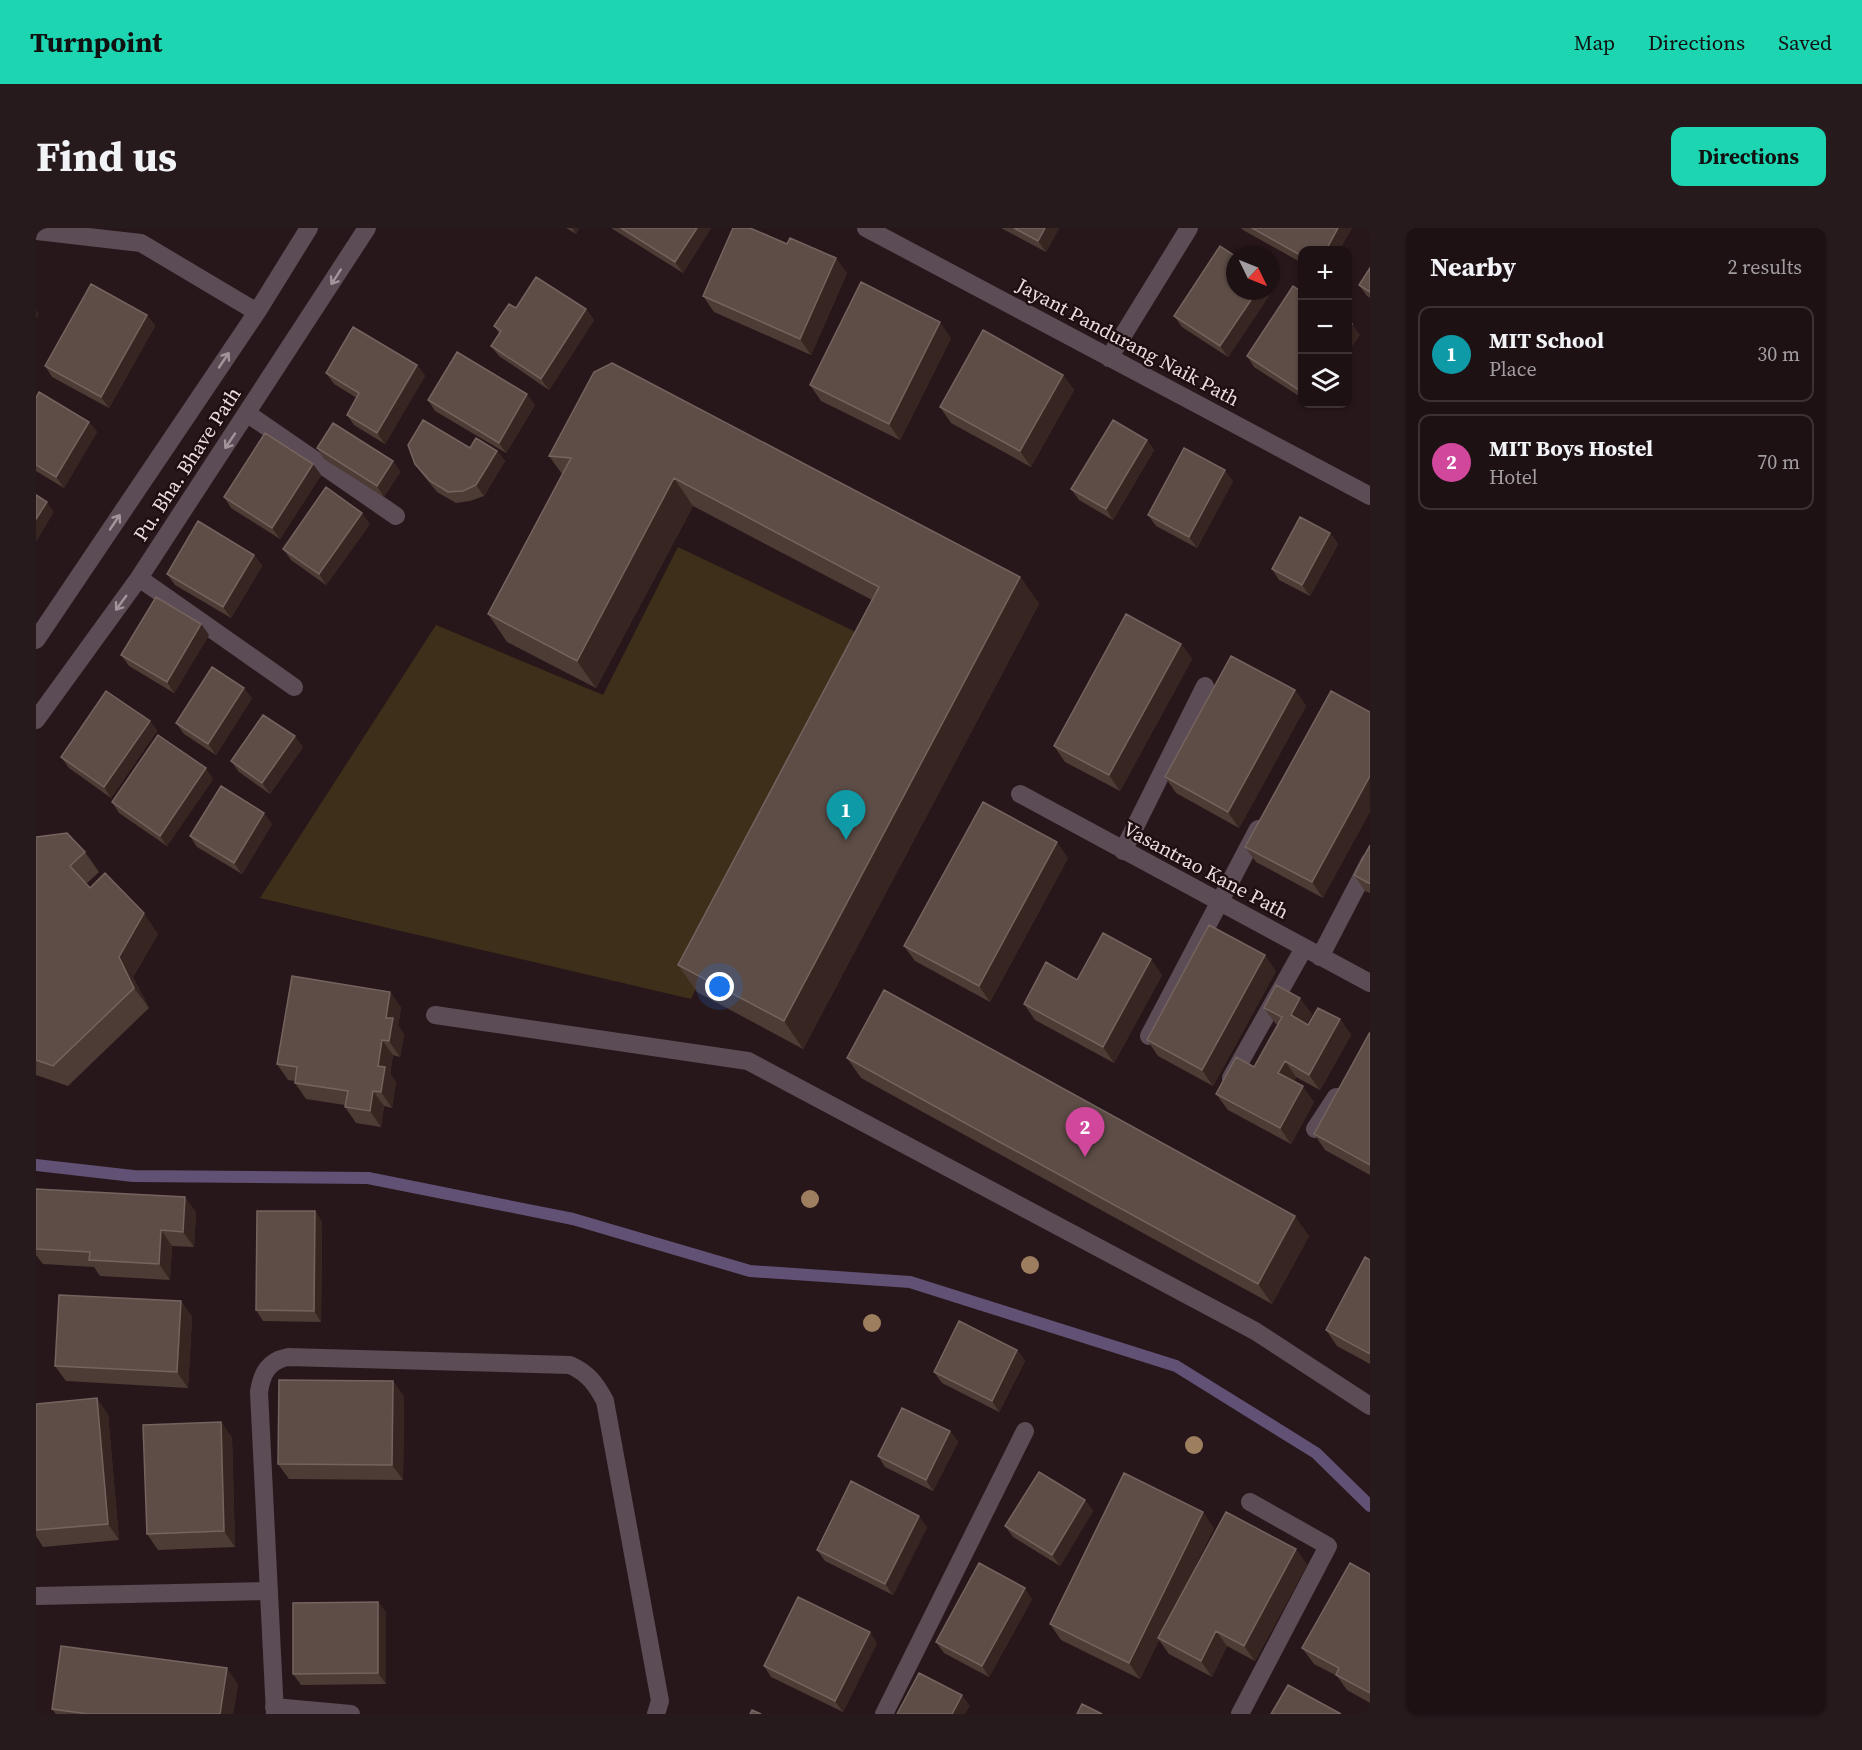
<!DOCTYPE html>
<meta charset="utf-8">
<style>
body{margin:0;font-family:"Source Serif 4",serif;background:#261a1d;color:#f1f3f6}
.controls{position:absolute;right:18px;top:18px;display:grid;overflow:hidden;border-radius:12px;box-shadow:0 2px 4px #0004}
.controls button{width:54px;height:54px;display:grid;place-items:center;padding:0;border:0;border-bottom:2px solid #3c3134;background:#1e1114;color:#f1f3f6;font:30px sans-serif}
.compass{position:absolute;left:1190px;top:18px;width:54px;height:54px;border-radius:50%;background:#1e1114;box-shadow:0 2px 4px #0004;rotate:133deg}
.you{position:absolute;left:684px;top:759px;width:21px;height:21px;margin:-15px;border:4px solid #fff;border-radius:50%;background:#1a73e8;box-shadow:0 0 0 9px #1a73e833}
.badge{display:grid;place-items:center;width:39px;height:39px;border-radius:50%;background:#1dd5b1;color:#fff;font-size:20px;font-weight:700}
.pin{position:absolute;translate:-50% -50px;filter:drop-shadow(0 2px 3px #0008)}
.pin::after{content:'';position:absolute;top:32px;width:21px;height:18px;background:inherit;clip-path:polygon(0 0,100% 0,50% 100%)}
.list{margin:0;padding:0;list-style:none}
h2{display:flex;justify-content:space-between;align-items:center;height:78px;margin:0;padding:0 24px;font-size:26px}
h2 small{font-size:20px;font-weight:400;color:#a19da0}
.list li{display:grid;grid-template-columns:39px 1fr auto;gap:18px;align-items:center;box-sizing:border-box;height:96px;margin:0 12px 12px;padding:0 12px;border:2px solid #3c3134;border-radius:12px}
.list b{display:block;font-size:22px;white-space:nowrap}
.list p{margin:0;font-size:20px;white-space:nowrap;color:#a19da0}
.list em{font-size:20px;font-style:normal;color:#a19da0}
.icon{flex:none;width:33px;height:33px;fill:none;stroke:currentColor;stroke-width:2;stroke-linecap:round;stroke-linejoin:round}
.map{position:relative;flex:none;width:1334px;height:1486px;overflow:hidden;border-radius:12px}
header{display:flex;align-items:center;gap:36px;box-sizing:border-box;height:84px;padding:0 30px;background:#1dd5b1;color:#111}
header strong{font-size:28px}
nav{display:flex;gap:33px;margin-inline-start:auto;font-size:21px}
.intro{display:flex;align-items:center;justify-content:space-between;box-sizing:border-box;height:144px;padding:0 36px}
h1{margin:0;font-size:42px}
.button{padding:15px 27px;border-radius:12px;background:#1dd5b1;color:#111;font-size:21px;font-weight:700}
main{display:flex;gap:36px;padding:0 36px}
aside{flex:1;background:#1e1114;border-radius:12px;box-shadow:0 2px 4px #0004}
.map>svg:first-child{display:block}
</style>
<header>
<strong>Turnpoint</strong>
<nav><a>Map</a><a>Directions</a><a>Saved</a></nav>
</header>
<div class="intro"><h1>Find us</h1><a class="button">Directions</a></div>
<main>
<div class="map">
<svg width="1334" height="1486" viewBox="0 0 1334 1486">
<rect width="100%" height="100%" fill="#28171a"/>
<path fill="#3d2f19" d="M642 319 824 406 655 771 224 670 400 397 567 467Z"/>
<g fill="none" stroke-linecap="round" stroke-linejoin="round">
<path stroke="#615174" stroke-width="12" d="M0 937 97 948 332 950 537 991 714 1043 874 1054 1140 1138 1280 1225 1334 1278"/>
<path stroke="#5b4c56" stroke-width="18" d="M830 0 1334 268
M0 3 105 15 221 84
M1073 130 1153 0
M212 186 360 288
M103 350 258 459
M0 412 221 84 273 0
M0 492 103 350 331 0
M984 566 1334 755
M1087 623 1169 458
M1284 729 1334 633
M399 787 712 833 1219 1103 1334 1178
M1113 808 1222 601
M1195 850 1268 720
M1279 901 1300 869
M0 1368 233 1363
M238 1479 315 1486
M239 1486 223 1164C226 1145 232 1133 252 1129L534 1137C552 1145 560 1156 569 1173L624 1473 620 1486
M848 1486 989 1203
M1204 1486 1292 1318 1214 1274"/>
</g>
<g fill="#9d7f60">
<circle cx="774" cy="971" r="9"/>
<circle cx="994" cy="1037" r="9"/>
<circle cx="836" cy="1095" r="9"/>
<circle cx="1158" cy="1217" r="9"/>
</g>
<path fill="#4d3b35" d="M530 0H543L540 6Z
M575 0H675L647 45Z
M965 0H1023L1010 24Z
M1205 0H1316L1303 22H1266V35L1207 2Z
M751 16 811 45 775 127 678 84 667 68Z
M1334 40V70L1331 68 1323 57Z
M1238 60 1192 129 1146 99 1138 88Z
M1266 64V170L1218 139 1211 128Z
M480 80 550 81 558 92 513 162 463 128 455 118 463 105 458 98Z
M111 87 119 98 73 180 16 149 9 138Z
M915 110 864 212 785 173 774 157Z
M381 137 389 148 349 216 318 197 311 187 321 170 298 156 290 145Z
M558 144 984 349 1003 376 767 821 661 764 642 737 836 372 657 278 560 460 471 414 452 386 526 246 513 228Z
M1027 147 1038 162 995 239 915 195 904 179Z
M0 170 53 194 61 204 28 260 0 243Z
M392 172 499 177 470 225 399 183Z
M1111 212 1118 222 1077 292 1043 272 1035 261Z
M281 220 357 233 364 244 348 269 288 231Z
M434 220 461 223 469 233 448 268 434 273 420 275 401 264 387 247 379 236Z
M277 236 285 247 244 311 195 280 188 269Z
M1197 253 1161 320 1120 298 1112 287Z
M334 296 290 357 255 332 247 321Z
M1294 305 1302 316 1274 368 1243 352 1236 341Z
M218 327 226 338 195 390 139 357 131 346Z
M165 396 173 407 138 465 93 438 85 427Z
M1145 416 1156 431 1084 563 1029 534 1018 518Z
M1259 462 1270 478 1203 600 1140 565 1129 549Z
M1295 463 1287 670 1220 634 1209 619Z
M216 470 180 527 148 506 140 495Z
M114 493 121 503 75 570 33 540 25 529Z
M267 519 234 566 203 544 195 533Z
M177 551 131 618 83 585 76 574Z
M236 596 206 646 161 619 154 608Z
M0 609 49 624 63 644 50 656 54 660 122 706 97 749 113 780 32 858 0 847Z
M1334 617V665L1329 663 1318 647Z
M1032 630 954 774 879 733 868 718Z
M1240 743 1177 858 1122 828 1111 812Z
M1126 747 1078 835 999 792 988 776 1041 752Z
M354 764 365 780 362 798 368 806 364 829 357 827 354 846 360 854 356 880 348 878 345 899 320 895 309 879V877L270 871 259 855V853L252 852 241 836Z
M1228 780 1276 786 1270 796 1272 797 1304 791 1315 807 1284 862 1260 849 1258 853 1278 874 1255 916 1192 882 1180 866 1218 839 1242 797 1239 795Z
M1334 804V947L1289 922 1278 906Z
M811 830 1273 1008 1236 1076 825 850Z
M0 961 160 984 158 1019 136 1018 134 1052 64 1048 58 1039 7 1036 0 1027Z
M279 983 286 994 285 1094 227 1093 220 1082Z
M1334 1032V1136L1301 1118 1290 1102Z
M145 1073 156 1089 152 1160 30 1153 19 1138Z
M981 1122 989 1133 963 1184 906 1155 898 1144Z
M368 1168 367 1252 253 1251 242 1236Z
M0 1176 72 1186 83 1312 7 1319 0 1308Z
M185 1194 196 1210 199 1319 122 1322 111 1306Z
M914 1203 922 1214 897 1263 849 1239 842 1228Z
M1049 1272 1057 1283 1024 1338 977 1309 969 1298Z
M891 1299 857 1367 789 1333 781 1322Z
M1178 1300 1149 1359 1260 1321 1271 1337 1219 1433 1191 1418 1176 1449 1133 1426 1123 1412 1104 1451 1025 1412 1014 1396Z
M1334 1346V1475L1311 1462 1301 1448 1278 1436 1266 1420Z
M996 1371 953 1449 908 1425 900 1414Z
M342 1374 350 1385V1456L265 1457 257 1446Z
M841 1415 807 1484 735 1449 728 1438Z
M202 1456 197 1486H20L16 1481Z"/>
<path fill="#372522" d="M536 0H543L540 6Z
M661 0H675L647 45 639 34Z
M1009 0H1023L1010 24 1002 13Z
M1302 0H1316L1303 22H1290Z
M800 30 811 45 775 127 764 111Z
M1235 56 1238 60 1192 129 1184 118 1221 63H1235Z
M550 81 558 92 513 162 505 151Z
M0 82 3 86 0 91Z
M111 87 119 98 73 180 65 169Z
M904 94 915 110 864 212 853 196Z
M1316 96 1324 107 1311 126V103Z
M381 137 389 148 349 216 341 205Z
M1027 147 1038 162 995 239 984 223Z
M491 166 499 177 470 225 463 215Z
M53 194 61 204 28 260 20 249Z
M1111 212 1118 222 1077 292 1070 281Z
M461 223 469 233 448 268 440 257Z
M357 233 364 244 348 269 341 258Z
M277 236 285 247 244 311 236 300Z
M1189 242 1197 253 1161 320 1153 309Z
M638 250 657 278 560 460 541 433Z
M11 274 18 284 0 314V291Z
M326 285 334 296 290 357 283 346Z
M1294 305 1302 316 1274 368 1266 357Z
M218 327 226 338 195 390 187 379Z
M984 349 1003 376 767 821 748 793Z
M165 396 173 407 138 465 131 454Z
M1145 416 1156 431 1084 563 1073 547Z
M208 460 216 470 180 527 172 516Z
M1259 462 1270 478 1203 600 1192 584Z
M114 493 121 503 75 570 68 559Z
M259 508 267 519 234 566 226 555Z
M170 540 177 551 131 618 124 608Z
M1334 548V584L1287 670 1276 654Z
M228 585 236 596 206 646 198 635Z
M1021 614 1032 630 954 774 943 758Z
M108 685 122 706 97 749 113 780 98 760 83 729Z
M1229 727 1240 743 1177 858 1166 842Z
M1115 731 1126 747 1078 835 1067 819Z
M354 764 365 780 362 798 368 806 364 829 353 813 350 790Z
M1264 770 1276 786 1266 803 1255 787Z
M1304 791 1315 807 1284 862 1273 847Z
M346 812 357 827 354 846 360 854 356 880 345 864 342 838Z
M1249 833 1260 849 1253 860 1242 845Z
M1267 858 1278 874 1255 916 1244 900Z
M337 863 348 878 345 899 334 883Z
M149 969 160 984 158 1019 147 1004Z
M279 983 286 994 285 1094 278 1083Z
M1259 988 1273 1008 1236 1076 1222 1056Z
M125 1002 136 1018 134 1052 123 1036Z
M145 1073 156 1089 152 1160 141 1144Z
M981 1122 989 1133 963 1184 956 1173Z
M357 1153 368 1168 367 1252 356 1237Z
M61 1170 72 1186 83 1312 72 1296Z
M185 1194 196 1210 199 1319 188 1303Z
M914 1203 922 1214 897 1263 890 1252Z
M1049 1272 1057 1283 1024 1338 1016 1327Z
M1167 1284 1178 1300 1124 1411 1122 1410 1123 1412 1104 1451 1093 1435Z
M883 1288 891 1299 857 1367 849 1356Z
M1260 1321 1271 1337 1219 1433 1208 1418Z
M989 1360 996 1371 953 1449 946 1438Z
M342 1374 350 1385V1456L342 1445Z
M1180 1403 1191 1418 1176 1449 1165 1433Z
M834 1404 841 1415 807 1484 799 1473Z
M191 1440 202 1456 197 1486H184Z
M926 1467 934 1478 929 1486H916Z"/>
<path fill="#5e4d47" stroke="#74635f" stroke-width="1.5" d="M585 0H661L639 34Z
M697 0H714L751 16 754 10 800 30 764 111 667 68Z
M978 0H1009L1002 13Z
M1216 0H1302L1290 22H1266V28Z
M1184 18 1199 28V63H1221L1184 118 1138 88Z
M1334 40V64L1323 57Z
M500 49 550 81 505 151 455 118 465 103 458 98 473 76 480 80Z
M825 54 904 94 853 196 774 157Z
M55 56 111 87 65 169 9 138Z
M1257 58 1266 64V164L1211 128Z
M1311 94 1316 96 1311 103Z
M317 99 381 137 341 205 311 187 323 165 290 145Z
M947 102 1027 147 984 223 904 179Z
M421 124 491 166 463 215 392 172Z
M576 135 984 349 748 793 642 737 843 359 638 250 541 433 452 386 535 230 513 228 558 144Z
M3 164 53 194 20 249 0 237V170Z
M387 192 434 220 440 210 461 223 440 257 427 263 412 264 394 253 379 236 372 217Z
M1077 192 1111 212 1070 281 1035 261Z
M297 195 357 233 341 258 281 220Z
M229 205 277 236 236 300 188 269Z
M1148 220 1189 242 1153 309 1112 287Z
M290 259 326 285 283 346 247 321Z
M0 267 11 274 0 291Z
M1264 289 1294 305 1266 357 1236 341Z
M162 293 218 327 187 379 131 346Z
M120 369 165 396 131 454 85 427Z
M1090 386 1145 416 1073 547 1018 518Z
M1195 428 1259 462 1192 584 1129 549Z
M176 439 208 460 172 516 140 495Z
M70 463 114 493 68 559 25 529Z
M1295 463 1334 484V548L1276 654 1209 619Z
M227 487 259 508 226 555 195 533Z
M122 507 170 540 124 608 76 574Z
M185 558 228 585 198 635 154 608Z
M947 574 1021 614 943 758 868 718Z
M31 605 49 624 34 638 54 660 69 645 108 685 83 729 98 760 17 838 0 832V609Z
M1334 617V656L1318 647Z
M1173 697 1229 727 1166 842 1111 812Z
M1067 705 1115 731 1067 819 988 776 1010 734 1041 752Z
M256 748 354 764 350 790H357L353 813 346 812 342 838 349 839 345 864 337 863 334 883 309 879 312 863 259 855 261 839 241 836Z
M1240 757 1264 770 1255 787 1272 797 1282 780 1304 791 1273 847 1249 833 1242 845 1267 858 1244 900 1180 866 1200 829 1218 839 1246 789 1228 780Z
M848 762 1259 988 1222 1056 811 830Z
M1334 804V937L1278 906Z
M0 961 149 969 147 1004 125 1002 123 1036 53 1032 54 1024 0 1021Z
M221 983H279L278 1083 220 1082Z
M1329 1029 1334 1032V1126L1290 1102Z
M23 1067 145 1073 141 1144 19 1138Z
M923 1093 981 1122 956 1173 898 1144Z
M243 1152 357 1153 356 1237 242 1236Z
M61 1170 72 1296 0 1302V1176Z
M866 1180 914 1203 890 1252 842 1228Z
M185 1194 188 1303 111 1306 107 1197Z
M1003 1244 1049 1272 1016 1327 969 1298Z
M1088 1245 1167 1284 1093 1435 1014 1396Z
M815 1253 883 1288 849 1356 781 1322Z
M1190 1284 1260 1321 1208 1418 1180 1403 1165 1433 1122 1410Z
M943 1335 989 1360 946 1438 900 1414Z
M1314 1335 1334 1346V1465L1300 1447 1303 1440 1266 1420Z
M762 1369 834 1404 799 1473 728 1438Z
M342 1374V1445L257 1446V1375Z
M25 1418 191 1440 184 1486H52L16 1481Z
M883 1445 926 1467 916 1486H861Z
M1252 1457 1305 1486H1235Z
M1046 1476 1066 1486H1041Z
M716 1482 725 1486H714Z"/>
<defs><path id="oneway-shaft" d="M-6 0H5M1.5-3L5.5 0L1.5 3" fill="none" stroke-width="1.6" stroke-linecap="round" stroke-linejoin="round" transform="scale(1.5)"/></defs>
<g stroke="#a2949a">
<use href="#oneway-shaft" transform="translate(300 49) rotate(123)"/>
<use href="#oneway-shaft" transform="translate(188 132) rotate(-56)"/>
<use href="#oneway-shaft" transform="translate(194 213) rotate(124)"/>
<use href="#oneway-shaft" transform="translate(79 294) rotate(-56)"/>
<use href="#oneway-shaft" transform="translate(85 375) rotate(126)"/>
</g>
<g text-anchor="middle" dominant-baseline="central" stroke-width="5" stroke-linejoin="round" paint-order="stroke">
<g font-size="20" fill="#eaddde" stroke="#1f0e11">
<text transform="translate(1092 114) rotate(28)">Jayant Pandurang Naik Path</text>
<text transform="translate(151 236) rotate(-57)">Pu. Bha. Bhave Path</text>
<text transform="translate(1170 642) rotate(28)">Vasantrao Kane Path</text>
</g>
</g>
</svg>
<div class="controls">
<button>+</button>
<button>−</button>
<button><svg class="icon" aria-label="layers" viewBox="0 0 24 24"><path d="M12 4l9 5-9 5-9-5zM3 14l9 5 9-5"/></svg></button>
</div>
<svg class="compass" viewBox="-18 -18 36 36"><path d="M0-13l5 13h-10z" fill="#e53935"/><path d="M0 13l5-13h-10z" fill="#a19da0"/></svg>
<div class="you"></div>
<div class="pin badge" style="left:810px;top:612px;background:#0f9aa8">1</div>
<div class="pin badge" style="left:1049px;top:929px;background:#d1479c">2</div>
</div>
<aside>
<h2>Nearby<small>2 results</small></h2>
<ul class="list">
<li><span class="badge" style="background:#0f9aa8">1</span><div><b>MIT School</b><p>Place</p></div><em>30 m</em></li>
<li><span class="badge" style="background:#d1479c">2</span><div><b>MIT Boys Hostel</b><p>Hotel</p></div><em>70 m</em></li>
</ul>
</aside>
</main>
